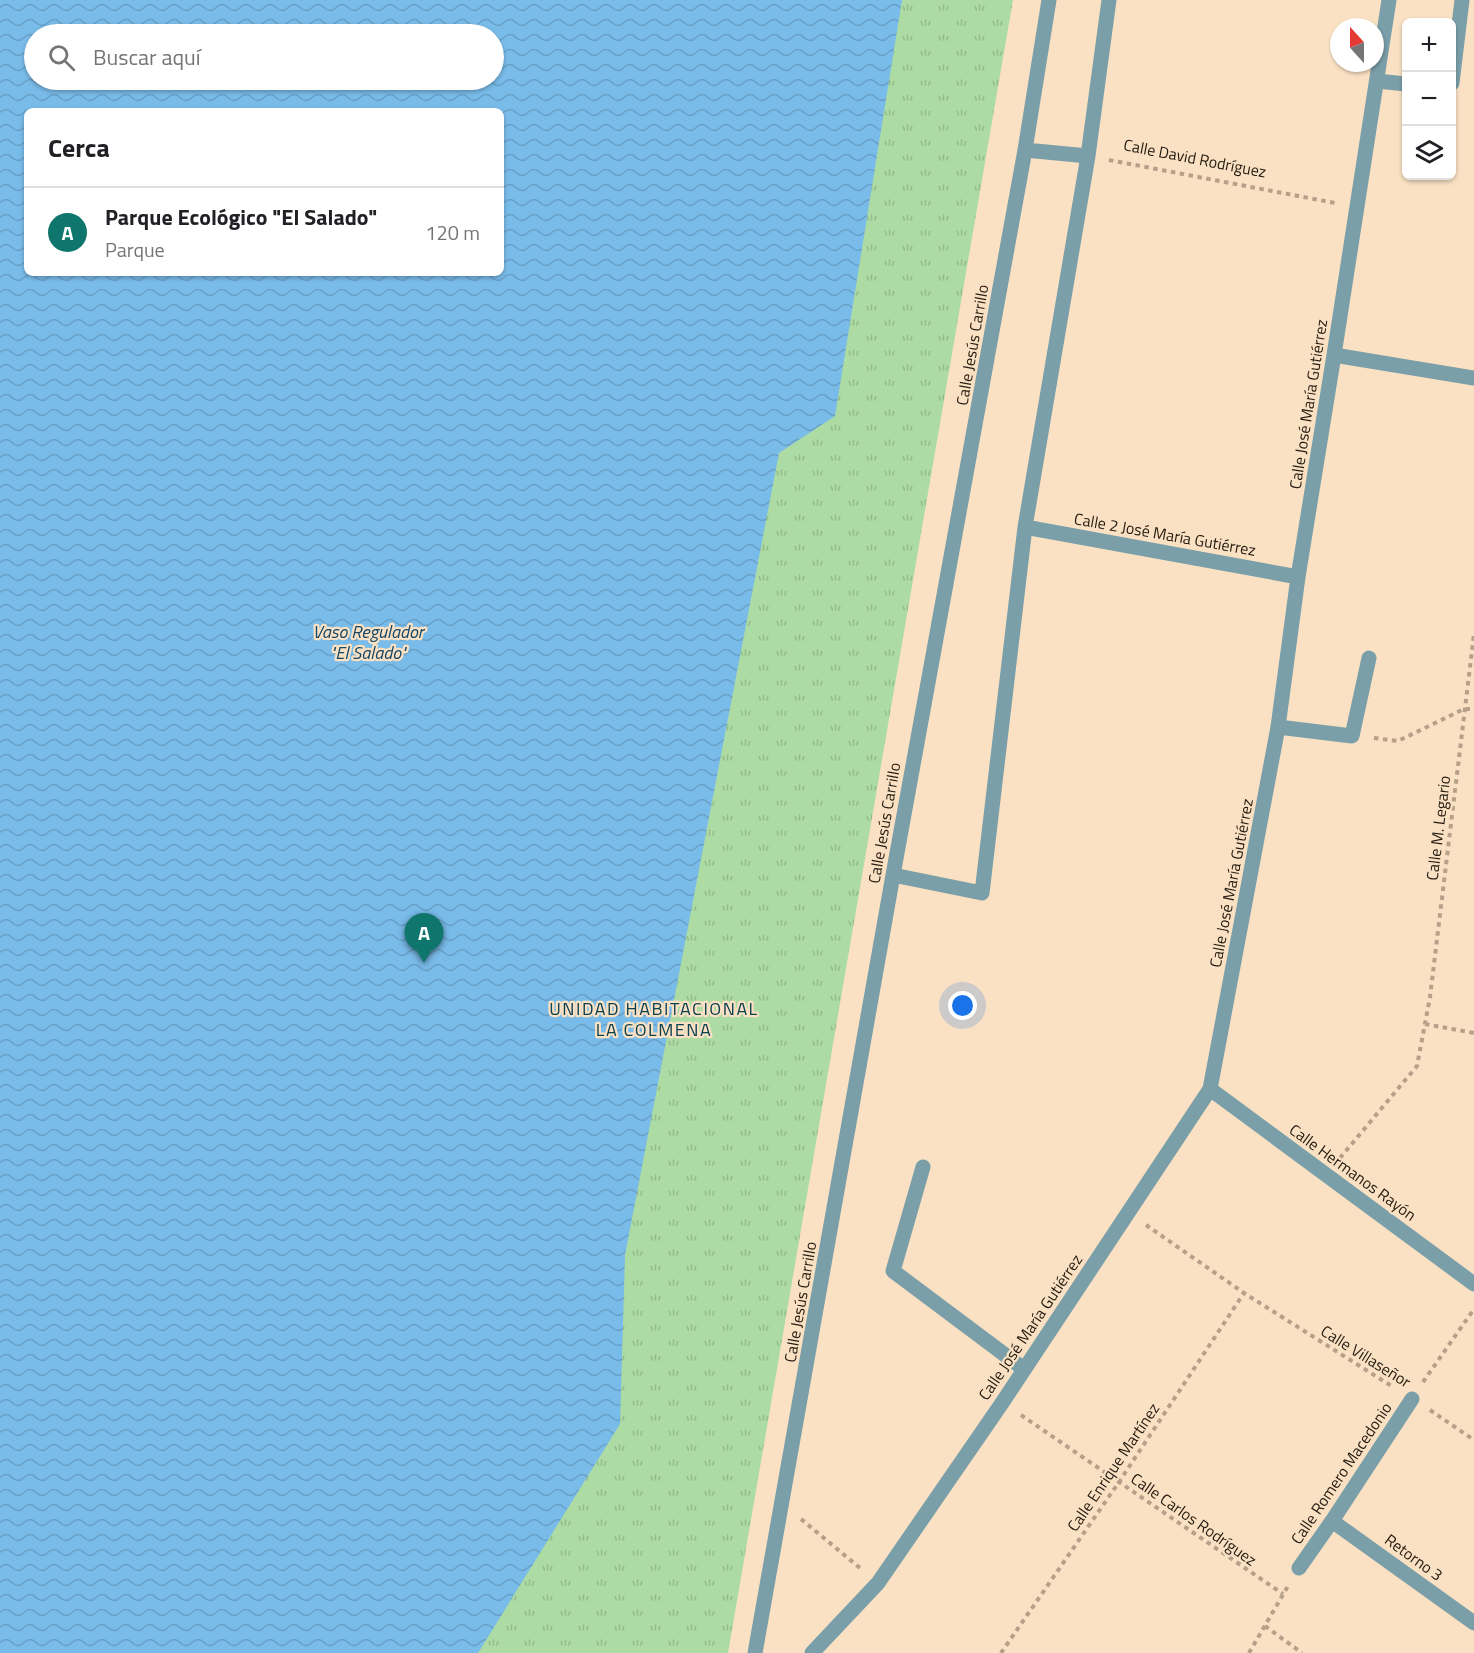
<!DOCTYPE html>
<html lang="es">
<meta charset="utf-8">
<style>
body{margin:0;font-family:"Titillium Web",sans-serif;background:#f2f2f2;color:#202124}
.controls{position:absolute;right:18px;top:18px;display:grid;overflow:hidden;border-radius:9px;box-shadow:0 2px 4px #0004}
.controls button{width:54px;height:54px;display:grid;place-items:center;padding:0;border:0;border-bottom:2px solid #e0e0e0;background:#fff;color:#202124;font:30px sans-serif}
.compass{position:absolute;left:1330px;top:18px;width:54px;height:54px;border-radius:50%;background:#fff;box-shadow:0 2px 4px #0004;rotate:339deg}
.you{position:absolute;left:963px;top:1006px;width:21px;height:21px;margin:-15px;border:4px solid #fff;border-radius:50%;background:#1a73e8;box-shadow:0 0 0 9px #1a73e833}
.badge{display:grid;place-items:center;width:39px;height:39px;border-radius:50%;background:#0f766e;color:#fff;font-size:20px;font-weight:700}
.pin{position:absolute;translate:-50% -50px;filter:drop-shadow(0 2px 3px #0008)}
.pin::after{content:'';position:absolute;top:32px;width:21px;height:18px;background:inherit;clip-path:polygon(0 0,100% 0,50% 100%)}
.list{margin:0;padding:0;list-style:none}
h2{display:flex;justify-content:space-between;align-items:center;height:78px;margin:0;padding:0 24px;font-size:26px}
h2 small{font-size:20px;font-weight:400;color:#757577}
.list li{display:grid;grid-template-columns:39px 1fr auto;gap:18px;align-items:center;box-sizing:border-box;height:90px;padding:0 24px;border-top:2px solid #e0e0e0}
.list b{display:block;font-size:22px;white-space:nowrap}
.list p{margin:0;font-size:20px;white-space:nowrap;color:#757577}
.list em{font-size:20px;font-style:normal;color:#757577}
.icon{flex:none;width:33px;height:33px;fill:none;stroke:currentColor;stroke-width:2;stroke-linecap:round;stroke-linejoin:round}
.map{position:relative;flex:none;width:1474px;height:1653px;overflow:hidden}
.search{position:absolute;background:#fff;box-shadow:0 2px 4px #0004;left:24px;top:24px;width:480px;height:66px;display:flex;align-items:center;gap:15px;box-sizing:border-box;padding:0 21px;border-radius:33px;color:#757577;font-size:22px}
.panel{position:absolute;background:#fff;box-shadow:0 2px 4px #0004;left:24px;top:108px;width:480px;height:168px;border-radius:9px}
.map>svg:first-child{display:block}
</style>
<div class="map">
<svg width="1474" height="1653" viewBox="0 0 1474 1653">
<defs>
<pattern id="grass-tufts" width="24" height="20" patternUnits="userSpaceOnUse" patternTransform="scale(1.5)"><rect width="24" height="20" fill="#acdba4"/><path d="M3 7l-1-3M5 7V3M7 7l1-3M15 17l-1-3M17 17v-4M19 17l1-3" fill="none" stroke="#94bb8c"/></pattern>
<pattern id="water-waves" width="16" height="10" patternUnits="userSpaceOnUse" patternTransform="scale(1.5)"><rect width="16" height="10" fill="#79bbe9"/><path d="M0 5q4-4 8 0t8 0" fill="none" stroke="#68a0c7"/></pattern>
</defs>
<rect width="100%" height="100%" fill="#fae1c3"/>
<path fill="url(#grass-tufts)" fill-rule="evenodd" d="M0 0H1013L728 1653H0ZM34 34H494V80H34ZM27 111H501V273H27Z"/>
<path fill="url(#water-waves)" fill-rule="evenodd" d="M0 0H902L835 416 779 453 625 1255 620 1424 478 1653H0ZM34 34H494V80H34ZM27 111H501V273H27Z"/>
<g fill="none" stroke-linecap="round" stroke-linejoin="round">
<path stroke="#b5a189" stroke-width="4" stroke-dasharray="4.5 4.5" stroke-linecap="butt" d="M1109 160 1335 203
M1374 738 1398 741 1464 709H1474
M1425 1024 1474 1033
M1340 1158 1417 1066 1430 997 1474 634
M1146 1225 1244 1293 1393 1387
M1423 1382 1474 1309
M1430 1410 1474 1440
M1021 1415 1283 1594
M801 1519 860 1568
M1265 1626 1302 1653
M1001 1653 1119 1482 1244 1293
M1249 1653 1288 1586"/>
<path stroke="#7a9fa9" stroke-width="15" d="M1377 81 1406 84
M1452 83 1462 0
M1025 150 1088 156
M1334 355 1474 378
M1025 527 1298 577
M1278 727 1352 736 1369 658
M893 875 982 893 1025 527 1088 156 1109 0
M1210 1089 1474 1284
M923 1167 893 1271 1024 1369
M1332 1521 1474 1623
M1299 1568 1332 1521 1412 1399
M755 1653 893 875 1025 150 1049 0
M812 1653 878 1583 1002 1403 1210 1089 1278 727 1298 577 1334 355 1389 0"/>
</g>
<g text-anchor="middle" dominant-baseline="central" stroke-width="4.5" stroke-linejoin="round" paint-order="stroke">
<g font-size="16" fill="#241b10" stroke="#fae1c3">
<text transform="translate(1195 158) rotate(11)">Calle David Rodríguez</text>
<text transform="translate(972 345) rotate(-80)">Calle Jesús Carrillo</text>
<text transform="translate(1308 404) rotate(-81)">Calle José María Gutiérrez</text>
<text transform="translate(1165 534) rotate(10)">Calle 2 José María Gutiérrez</text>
<text transform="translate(884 823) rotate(-80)">Calle Jesús Carrillo</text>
<text transform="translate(1438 828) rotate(-83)">Calle M. Legario</text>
<text transform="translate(1231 883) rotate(-79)">Calle José María Gutiérrez</text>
<text transform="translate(1353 1172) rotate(36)">Calle Hermanos Rayón</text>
<text transform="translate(800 1302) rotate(-80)">Calle Jesús Carrillo</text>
<text transform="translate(1030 1327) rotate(-56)">Calle José María Gutiérrez</text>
<text transform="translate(1366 1356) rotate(32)">Calle Villaseñor</text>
<text transform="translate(1113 1467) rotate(-56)">Calle Enrique Martínez</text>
<text transform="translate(1341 1473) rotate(-56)">Calle Romero Macedonio</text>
<text transform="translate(1194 1519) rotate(35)">Calle Carlos Rodríguez</text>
<text transform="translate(1414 1557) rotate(36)">Retorno 3</text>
</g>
<g font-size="18" font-style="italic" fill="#144766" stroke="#fae1c3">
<text x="368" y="631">Vaso Regulador<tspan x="368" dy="21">"El Salado"</tspan></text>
</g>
<g font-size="18" letter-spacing="1.5" fill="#0c4152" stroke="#fae1c3">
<text x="654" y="1008">UNIDAD HABITACIONAL<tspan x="654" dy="21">LA COLMENA</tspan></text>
</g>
</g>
</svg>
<div class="controls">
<button>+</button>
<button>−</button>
<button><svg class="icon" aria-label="layers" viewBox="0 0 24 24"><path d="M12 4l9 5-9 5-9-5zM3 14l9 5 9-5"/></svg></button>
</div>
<svg class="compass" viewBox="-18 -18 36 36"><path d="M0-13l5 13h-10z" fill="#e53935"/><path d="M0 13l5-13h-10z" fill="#757577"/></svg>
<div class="you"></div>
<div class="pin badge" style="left:424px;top:963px">A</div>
<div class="search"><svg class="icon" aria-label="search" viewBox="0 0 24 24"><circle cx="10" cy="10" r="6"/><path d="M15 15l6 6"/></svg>Buscar aquí</div>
<section class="panel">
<h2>Cerca<small></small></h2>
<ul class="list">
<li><span class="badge">A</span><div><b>Parque Ecológico &quot;El Salado&quot;</b><p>Parque</p></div><em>120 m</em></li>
</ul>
</section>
</div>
